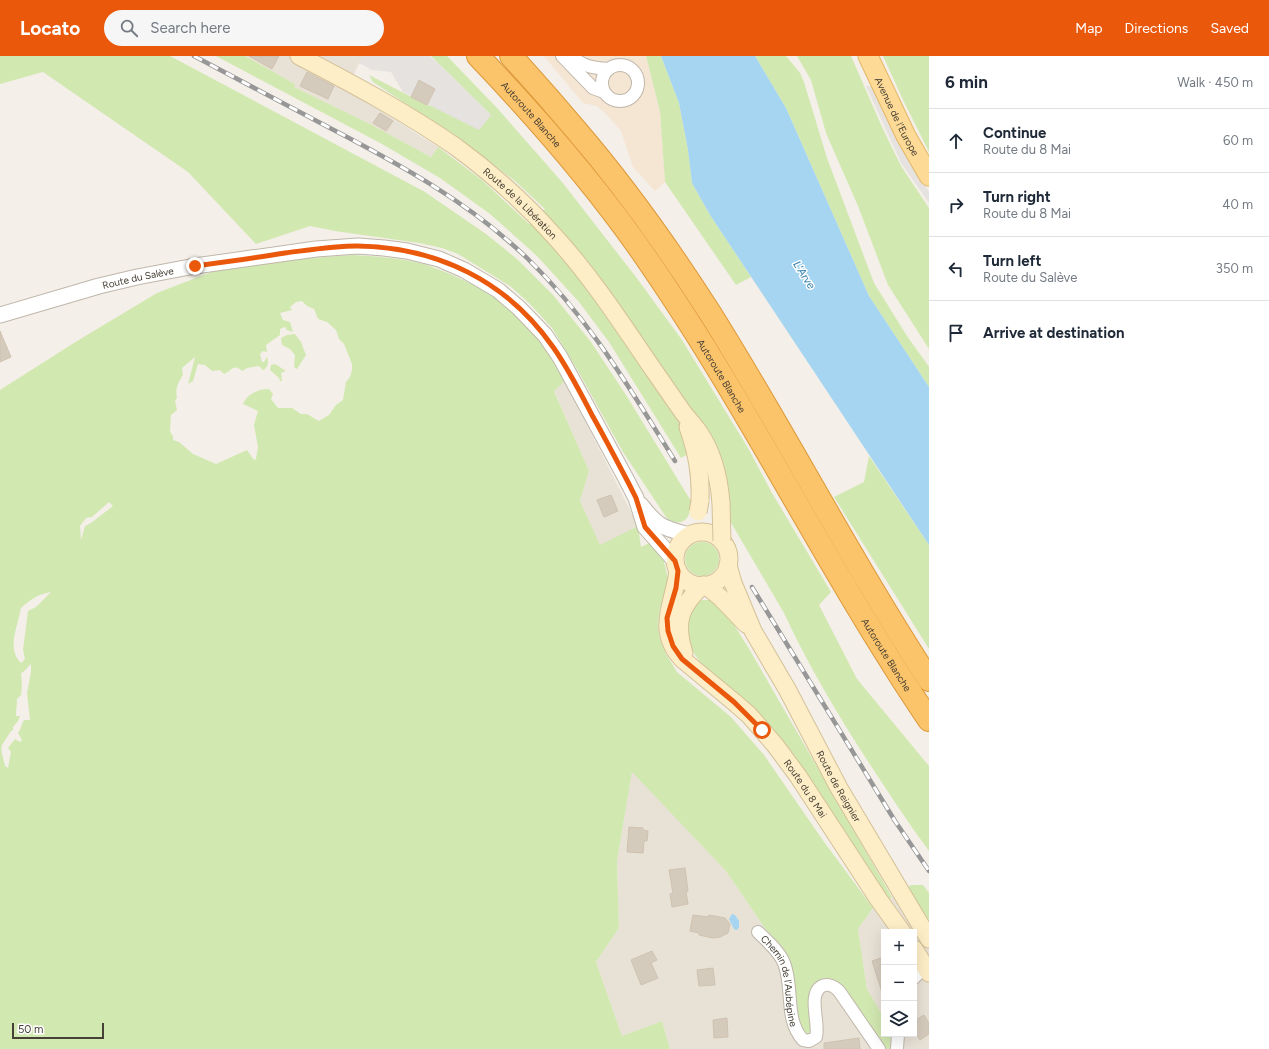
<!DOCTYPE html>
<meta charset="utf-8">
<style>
body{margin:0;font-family:Figtree,sans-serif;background:#f6f6f7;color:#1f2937}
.controls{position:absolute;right:12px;bottom:12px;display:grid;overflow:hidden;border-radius:0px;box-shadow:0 4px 16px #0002}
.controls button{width:36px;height:36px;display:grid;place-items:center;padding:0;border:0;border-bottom:1px solid #e0e1e3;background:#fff;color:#1f2937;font:20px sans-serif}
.scale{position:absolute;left:12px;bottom:10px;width:92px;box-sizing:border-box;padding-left:4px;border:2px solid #474036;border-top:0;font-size:11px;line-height:14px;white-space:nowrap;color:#474036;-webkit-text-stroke:3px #fff;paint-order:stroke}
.stop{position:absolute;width:12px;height:12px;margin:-9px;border:3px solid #ea580c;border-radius:50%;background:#fff}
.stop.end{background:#ea580c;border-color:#fff;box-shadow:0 1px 4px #0008}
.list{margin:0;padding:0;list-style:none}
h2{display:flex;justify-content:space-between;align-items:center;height:52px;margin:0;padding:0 16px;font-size:17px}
h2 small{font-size:13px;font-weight:400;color:#747a83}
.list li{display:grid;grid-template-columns:26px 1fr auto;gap:12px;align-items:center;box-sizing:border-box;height:64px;padding:0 16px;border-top:1px solid #e0e1e3}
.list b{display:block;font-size:15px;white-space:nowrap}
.list p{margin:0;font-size:13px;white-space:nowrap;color:#747a83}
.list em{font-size:13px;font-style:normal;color:#747a83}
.icon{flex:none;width:22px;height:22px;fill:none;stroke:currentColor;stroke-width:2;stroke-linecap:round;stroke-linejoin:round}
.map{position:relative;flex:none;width:929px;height:993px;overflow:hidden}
header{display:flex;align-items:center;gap:24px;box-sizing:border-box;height:56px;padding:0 20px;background:#ea580c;color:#fff}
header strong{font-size:19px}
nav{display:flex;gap:22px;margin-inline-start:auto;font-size:14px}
.search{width:280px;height:36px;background:#f6f6f7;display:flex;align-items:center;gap:10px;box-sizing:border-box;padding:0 14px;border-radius:22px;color:#747a83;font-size:15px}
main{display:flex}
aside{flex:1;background:#fff}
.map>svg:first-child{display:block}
</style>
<header>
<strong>Locato</strong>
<div class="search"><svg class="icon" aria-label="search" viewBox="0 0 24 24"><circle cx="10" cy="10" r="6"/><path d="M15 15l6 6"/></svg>Search here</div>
<nav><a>Map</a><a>Directions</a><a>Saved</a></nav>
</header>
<main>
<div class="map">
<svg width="929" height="993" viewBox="0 0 929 993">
<rect width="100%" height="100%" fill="#f4efe8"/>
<path fill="#e8e1d6" d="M245 0H363L346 33 438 91 431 101 372 69 294 31 295 28Z
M565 325 638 470 600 490 580 445 589 415 554 334Z
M632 715 726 815 764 871 781 890 789 905 812 935 814 929 818 925 826 921 834 923 842 928 885 993H670L662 965 622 980 596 906 619 872 617 805Z
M906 833 929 867V993H890L891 978H914V876H884V962L867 933 858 873 873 852Z"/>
<path fill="#f5e5d3" d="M544 0H646L660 56 665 126 655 135 633 111 621 75 607 59 597 50 583 47Z"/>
<path fill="#d2e8b1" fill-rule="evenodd" d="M0 0H170L425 136 486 178 517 203 553 239 591 286 626 339 691 445C691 450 691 454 689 458 685 469 672 468 666 461L623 396 578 315 552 272 529 247 510 230 458 198 442 192 419 187 335 175 310 170 256 188 188 116 43 16 0 28Z
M216 0H245L295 28 294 31 372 69 431 101 438 91 482 124 529 168 545 153 515 125 468 89 373 26 369 19 427 49 491 59 431 0H447L498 53 562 126 636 221 682 284 748 392 772 437 831 536 819 549 857 623 929 710V795C908 767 889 737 869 707 838 659 808 609 784 557L730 465C731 436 726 409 713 383L681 402 609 286 579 246 537 200 490 158 440 122 382 88Z
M646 0H661L679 47 688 94 692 127 710 159 751 221 736 229 665 126 660 56Z
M755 0H786L800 17 804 26 827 102 874 227 907 280 929 311V331L869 240 786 52Z
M797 0H851L882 71 901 110 929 152V293L888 229 858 150 826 77 811 24Z
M883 0H929V96L904 46Z
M353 199C375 200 398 202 420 207 427 208 433 212 440 214 474 227 505 245 529 272 543 288 554 307 565 325L554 335 589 415 580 445 600 489 638 470 641 491 649 487 663 502 668 522V528L660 552 658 567 659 580 666 598 677 616 731 661 764 699 822 783 873 852 858 873 867 933 884 962V978H891L890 993H885L842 928C829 920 818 918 812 935V974L809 977 804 976 795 954 789 905 781 890 764 871 726 815 632 716 617 805 619 872 596 906 622 980 662 965 670 993H0V334L77 285 157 237 214 215 296 203ZM302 245 307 250 314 253 318 263 327 266 336 274 339 283 344 288 352 308V314L350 321 346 326 343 344 336 349 329 359 319 365 307 358H301L292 352H278L271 343 273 338 269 333C258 333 247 338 243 348L258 355 254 369 258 391 256 403 254 404 247 394 216 408 193 398 179 386 173 384V380L170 376 171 359 177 354 175 345 177 342C175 332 178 327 183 319L182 312 195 301 188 328 193 325 198 308 205 309 212 315 220 314 224 318C232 315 233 307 242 315L247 312 259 310 263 314C268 312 269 306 267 301L264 306H262L260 298 263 295 267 296 266 289 280 279V273L285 271 287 274 293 276 290 266 283 264 280 257 292 254 290 251 296 246ZM109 446 113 450 91 467 85 470 81 484 80 470 86 462 92 461ZM51 536 36 551 28 555 23 594 25 603 21 607C6 593 18 570 21 552 30 544 38 538 51 536ZM31 608V616L27 637 30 664H24C21 669 21 673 18 677L22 684 20 686 15 683 8 692 11 696 8 712 5 710C4 703 0 696 2 689L11 675 13 674V671L18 665 20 660H16C16 654 17 649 17 643L21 639C22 631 22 625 21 617 26 615 27 611 31 608Z
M295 278 301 286 306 299 297 313 294 311 295 299 290 293 282 289 281 282 287 279Z
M275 308 286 315 281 317 282 325H280L279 322 270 314 271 309Z
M869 400 929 489V593L834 441 864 426Z
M685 503a17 17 0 1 1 34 0a17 17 0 1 1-34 0Z
M700 544H710L725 555 748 591 892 841 888 844 792 696 760 661 708 616 695 599 687 583V573L691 552Z
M911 829H923L929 837V867L906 833Z"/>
<path fill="#e5e2df" d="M363 0H429L438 7 491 59 479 74 403 36 391 16 372 14 359 7Z
M866 30H872L905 96 929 136V147L901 107Z"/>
<path fill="#a5d5f0" d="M661 0H755L786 52 869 240 929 331V489L710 159 692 127 688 94 679 47Z
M732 858 735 859 739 865V871L737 874 734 873 729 863Z"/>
<path fill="#d5cbbd" stroke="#d0c2b0" d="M249 0H279L272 13Z
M307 16 334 30 328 43 300 30Z
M419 24 435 33 427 49 411 41Z
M380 57 393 65 386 75 373 67Z
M0 275 11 301 0 306Z
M611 439 618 455 604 461 597 444Z
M629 771 643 772V774L648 775 647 785H644L643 797 627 796Z
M685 812 688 835 686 836 688 848 672 851 670 838 673 837 669 814Z
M693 859 708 861 709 859 725 862 730 868 728 877 720 881 713 882 699 879V877L690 875Z
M652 895 657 904 651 907 658 922 641 929 631 904Z
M884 901V936H882L872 905Z
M713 912 715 929 699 930 697 914Z
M924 959 929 967V978L920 984 914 974V965Z
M727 962 728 981 714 982 713 964Z
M859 982 860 993H824V987Z"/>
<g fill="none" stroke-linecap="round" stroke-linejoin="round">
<defs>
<g id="minor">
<path d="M562 0 593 32 604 36"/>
<path d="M572 0C583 11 594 12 609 13"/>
<circle cx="620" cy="27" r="18"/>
<path id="s1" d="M758 876C767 885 779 895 784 907 794 932 784 963 803 984L809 985 816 981C820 968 807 938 822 930 828 927 835 931 839 935L879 993"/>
<path d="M914 922 925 910"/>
<path d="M897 993 898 978"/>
</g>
<g id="tertiary">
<path id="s2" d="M0 259 99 230 137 221 195 210 316 193 358 190 384 192 407 195 439 203 464 214 498 234 519 252 545 279 560 301 624 419 636 442 645 471 675 505"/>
<path d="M641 449C658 471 663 472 689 479"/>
</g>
<g id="secondary">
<path id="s3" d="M299 0C353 28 407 57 456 91 493 118 527 149 557 183 594 224 624 271 655 316 664 329 673 342 682 355 687 362 693 368 698 375 713 396 719 421 721 447"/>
<path d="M688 371C697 397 701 418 700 445"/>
<circle cx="702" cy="503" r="27"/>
<path id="s4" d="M728 509 733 527 753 575 787 633 839 732 929 883"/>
<path id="s5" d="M678 515C674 548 655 573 682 603L734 646 749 659 775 689 798 720 879 844 902 876"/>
<path d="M705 529 721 542 746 568"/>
<path d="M684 597C674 566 680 550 703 529"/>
<path d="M914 893 929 917"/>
</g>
<g id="primary">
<path id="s6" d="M868 0 906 80 929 120"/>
</g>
<g id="motorway">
<path id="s7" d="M478 0C541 66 602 136 653 212 753 358 830 518 929 664"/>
<path d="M511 0C533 24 555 49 576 74 625 131 669 193 710 257 786 378 851 505 929 624"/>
</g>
</defs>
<use href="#minor" stroke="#bfb7aa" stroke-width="14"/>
<use href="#tertiary" stroke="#bfb7aa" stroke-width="17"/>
<use href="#secondary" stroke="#d3c198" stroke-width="19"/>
<use href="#primary" stroke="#e3b767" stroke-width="21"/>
<use href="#motorway" stroke="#dc9839" stroke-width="24"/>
<use href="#minor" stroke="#fff" stroke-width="12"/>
<use href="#tertiary" stroke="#fff" stroke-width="15"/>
<use href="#secondary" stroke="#feeec7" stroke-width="17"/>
<use href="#primary" stroke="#fddb97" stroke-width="19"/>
<use href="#motorway" stroke="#fcc46a" stroke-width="22"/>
<defs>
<path id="rail" d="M194 0C239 24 283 47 328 71 399 108 469 146 527 202 589 262 630 333 675 405
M752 531 895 765 929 815"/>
</defs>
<use href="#rail" stroke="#979797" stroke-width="4.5"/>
<use href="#rail" stroke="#fff" stroke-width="3" stroke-dasharray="9" stroke-linecap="butt"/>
<defs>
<path id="secondary-bridge" d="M721 447 722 485
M698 456 700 445"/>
</defs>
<use href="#secondary-bridge" stroke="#d3c198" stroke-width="19" stroke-linecap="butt"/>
<use href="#secondary-bridge" stroke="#feeec7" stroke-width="17"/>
</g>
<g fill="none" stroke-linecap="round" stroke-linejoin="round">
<path stroke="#ea580c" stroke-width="5" d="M195 210C225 206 255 202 285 197 309 194 333 190 357 190 437 191 507 225 553 291 568 312 580 336 592 359 605 382 617 405 629 428L636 442 645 471 675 505 678 515 676 532 667 562 668 575 673 590 682 603 734 646 762 674"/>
</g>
<g text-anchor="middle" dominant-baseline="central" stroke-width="3" stroke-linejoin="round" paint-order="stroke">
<g font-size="10" fill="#474036" stroke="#fff">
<text stroke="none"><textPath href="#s7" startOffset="79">Autoroute Blanche</textPath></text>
<text stroke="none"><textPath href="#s6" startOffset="67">Avenue de l'Europe</textPath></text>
<text stroke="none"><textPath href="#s3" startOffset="267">Route de la Libération</textPath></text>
<text stroke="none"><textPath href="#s2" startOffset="143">Route du Salève</textPath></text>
<text stroke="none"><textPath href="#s7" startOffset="403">Autoroute Blanche</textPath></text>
<text stroke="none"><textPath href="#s7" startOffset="727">Autoroute Blanche</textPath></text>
<text stroke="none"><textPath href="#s4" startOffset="248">Route de Reignier</textPath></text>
<text stroke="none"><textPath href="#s5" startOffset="273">Route du 8 Mai</textPath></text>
<text stroke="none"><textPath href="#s1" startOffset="56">Chemin de l'Aubépine</textPath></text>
</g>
<g font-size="11" font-style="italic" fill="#2e7caa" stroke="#fff">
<text transform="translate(804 219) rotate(57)">L'Arve</text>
</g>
</g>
</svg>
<div class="controls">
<button>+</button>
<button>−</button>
<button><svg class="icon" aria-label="layers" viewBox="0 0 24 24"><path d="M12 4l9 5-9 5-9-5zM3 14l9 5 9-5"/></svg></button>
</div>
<div class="scale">50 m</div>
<div class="stop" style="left:762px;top:674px"></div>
<div class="stop end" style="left:195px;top:210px"></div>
</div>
<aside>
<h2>6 min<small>Walk · 450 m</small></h2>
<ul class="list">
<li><svg class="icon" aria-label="ahead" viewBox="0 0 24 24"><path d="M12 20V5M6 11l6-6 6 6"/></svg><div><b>Continue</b><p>Route du 8 Mai</p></div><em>60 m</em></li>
<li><svg class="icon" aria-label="right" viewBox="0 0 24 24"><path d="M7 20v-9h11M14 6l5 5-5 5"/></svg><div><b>Turn right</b><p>Route du 8 Mai</p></div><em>40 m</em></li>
<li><svg class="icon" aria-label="left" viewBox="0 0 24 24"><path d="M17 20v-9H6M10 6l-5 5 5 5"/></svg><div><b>Turn left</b><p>Route du Salève</p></div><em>350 m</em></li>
<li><svg class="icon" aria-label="arrive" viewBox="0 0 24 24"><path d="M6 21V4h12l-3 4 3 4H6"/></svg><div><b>Arrive at destination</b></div></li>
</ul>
</aside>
</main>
